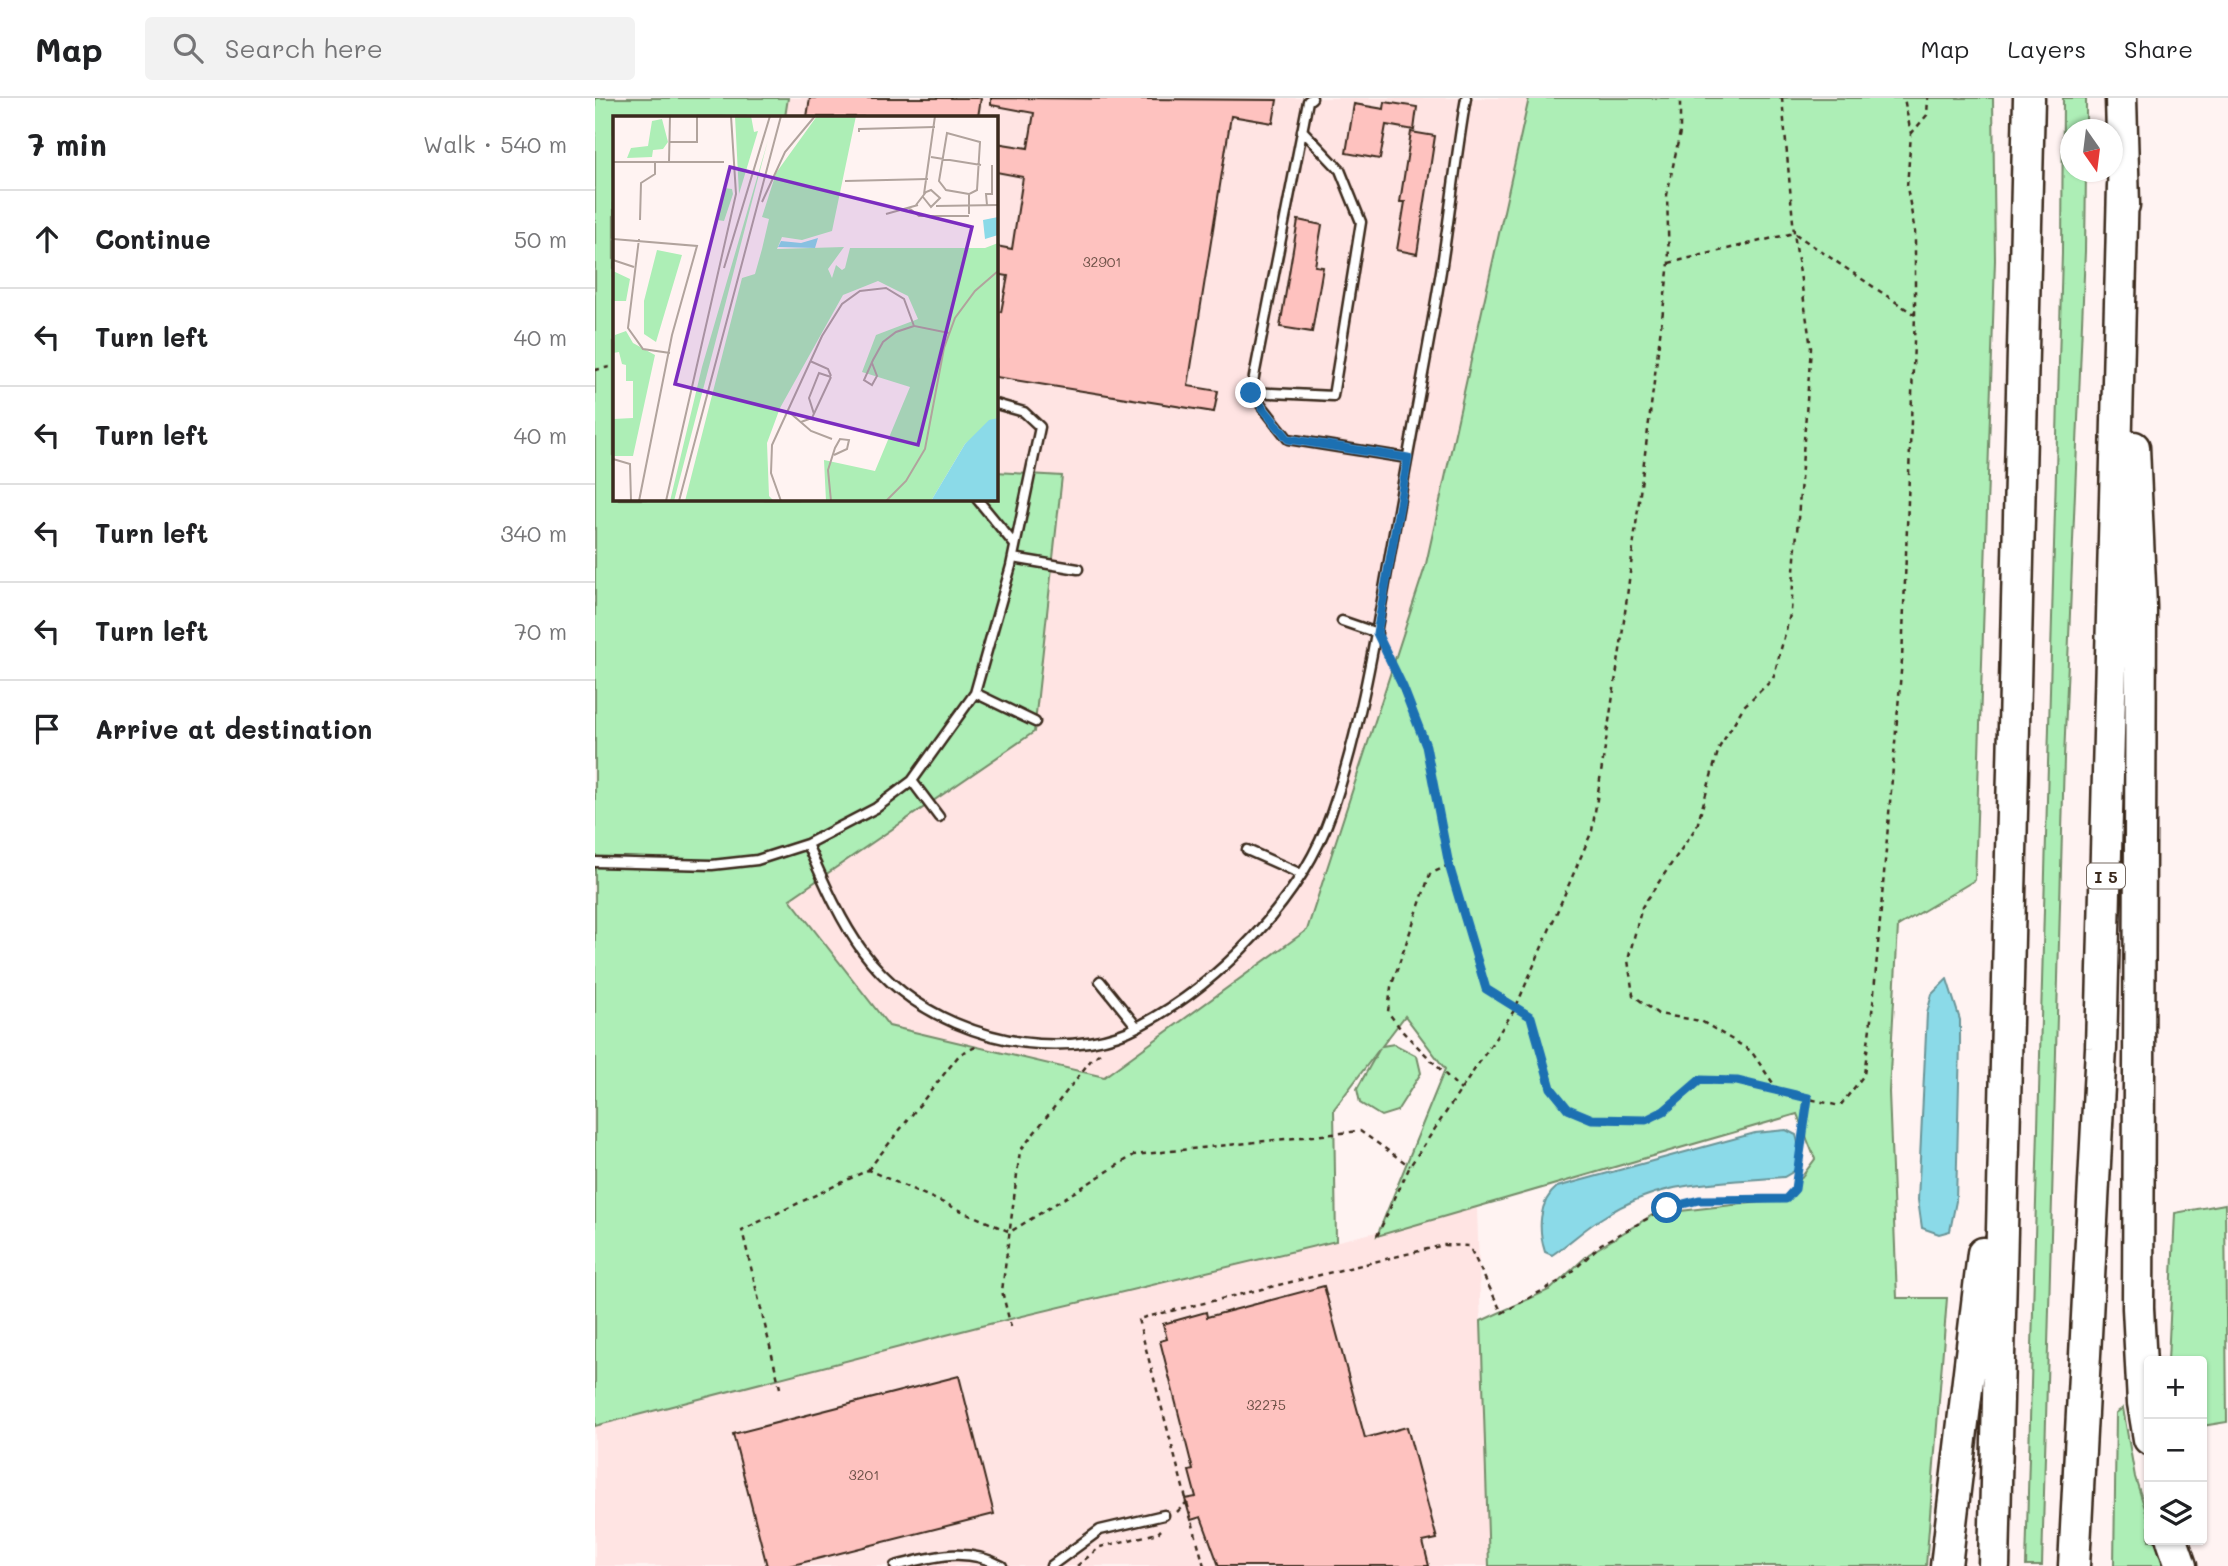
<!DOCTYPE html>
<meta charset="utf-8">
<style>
body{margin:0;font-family:Mali,sans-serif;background:#f2f2f2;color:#202124}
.controls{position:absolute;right:21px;bottom:21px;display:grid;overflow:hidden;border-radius:7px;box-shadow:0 2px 5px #0004}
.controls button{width:63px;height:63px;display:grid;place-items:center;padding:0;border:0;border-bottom:2px solid #e0e0e0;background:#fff;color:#202124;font:35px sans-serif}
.compass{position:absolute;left:1465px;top:21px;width:63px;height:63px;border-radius:50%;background:#fff;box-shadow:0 2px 5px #0004;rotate:166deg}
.stop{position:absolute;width:21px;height:21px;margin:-16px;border:5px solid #1f6fb2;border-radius:50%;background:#fff}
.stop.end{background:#1f6fb2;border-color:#fff;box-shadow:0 2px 7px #0008}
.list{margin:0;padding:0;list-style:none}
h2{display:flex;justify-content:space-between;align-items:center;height:91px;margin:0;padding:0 28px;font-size:30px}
h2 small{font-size:23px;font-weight:400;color:#757577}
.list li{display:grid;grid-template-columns:46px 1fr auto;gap:21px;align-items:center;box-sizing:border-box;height:98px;padding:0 28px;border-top:2px solid #e0e0e0}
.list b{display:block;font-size:26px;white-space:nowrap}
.list em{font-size:23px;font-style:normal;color:#757577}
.icon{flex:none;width:38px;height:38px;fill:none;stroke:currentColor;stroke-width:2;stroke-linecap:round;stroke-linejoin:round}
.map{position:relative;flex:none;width:1633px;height:1468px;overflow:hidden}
header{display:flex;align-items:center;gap:42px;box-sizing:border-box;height:98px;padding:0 35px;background:#fff;border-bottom:2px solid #e0e0e0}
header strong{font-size:33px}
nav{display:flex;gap:38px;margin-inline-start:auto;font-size:24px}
.search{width:490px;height:63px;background:#f2f2f2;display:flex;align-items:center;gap:18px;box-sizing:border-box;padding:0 24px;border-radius:7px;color:#757577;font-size:26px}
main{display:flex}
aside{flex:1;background:#fff}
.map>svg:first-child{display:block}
</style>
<header>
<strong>Map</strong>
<div class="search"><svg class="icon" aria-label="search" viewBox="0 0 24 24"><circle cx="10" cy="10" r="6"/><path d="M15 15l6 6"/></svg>Search here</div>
<nav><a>Map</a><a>Layers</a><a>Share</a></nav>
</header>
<main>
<aside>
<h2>7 min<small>Walk · 540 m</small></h2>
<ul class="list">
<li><svg class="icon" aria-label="ahead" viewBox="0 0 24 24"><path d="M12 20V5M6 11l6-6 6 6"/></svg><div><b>Continue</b></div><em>50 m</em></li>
<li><svg class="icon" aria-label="left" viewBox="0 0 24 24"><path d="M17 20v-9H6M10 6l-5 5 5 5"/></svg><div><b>Turn left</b></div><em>40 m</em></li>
<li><svg class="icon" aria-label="left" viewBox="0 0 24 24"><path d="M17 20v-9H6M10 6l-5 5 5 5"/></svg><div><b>Turn left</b></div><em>40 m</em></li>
<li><svg class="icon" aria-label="left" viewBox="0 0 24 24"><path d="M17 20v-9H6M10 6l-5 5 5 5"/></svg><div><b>Turn left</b></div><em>340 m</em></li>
<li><svg class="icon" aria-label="left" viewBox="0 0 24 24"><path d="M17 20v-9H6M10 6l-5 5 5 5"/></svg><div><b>Turn left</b></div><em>70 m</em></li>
<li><svg class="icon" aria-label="arrive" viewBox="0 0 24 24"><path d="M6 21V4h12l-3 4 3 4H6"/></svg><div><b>Arrive at destination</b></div></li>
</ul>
</aside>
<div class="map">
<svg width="1633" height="1468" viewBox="0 0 1633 1468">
<rect width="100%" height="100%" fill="#fff3f2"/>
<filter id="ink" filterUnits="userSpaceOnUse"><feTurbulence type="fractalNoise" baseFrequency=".0143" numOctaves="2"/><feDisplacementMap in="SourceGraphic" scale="14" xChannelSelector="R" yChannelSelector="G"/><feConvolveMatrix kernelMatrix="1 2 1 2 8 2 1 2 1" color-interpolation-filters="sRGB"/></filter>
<g filter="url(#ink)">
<path fill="#ffe4e3" d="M193 0H934L831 466 712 832 509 979 294 928 195 801 439 634 466 378 401 374V19H190Z
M882 1110 894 1468H0V1328L386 1228Z"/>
<path fill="#adeeb6" stroke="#748c6a" stroke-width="2" d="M0 0H193L190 19H19V401H401V374L467 378 439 634 195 801 294 928 509 979 712 832 831 466 934 0H1398L1400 162 1380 782 1303 828 1294 994 1302 1200H1352L1331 1468H894L886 1223 956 1191 994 1156 1059 1116 1190 1101 1220 1061 1202 1016 782 1138 850 971 810 918 787 948 799 946 822 958 826 975 802 1013 786 1018 765 1005 762 991 785 950 739 1011 741 1143 386 1228 0 1328Z
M1468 0H1491V31L1476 32V74H1491L1490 153 1469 660 1447 1468H1431L1467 155Z
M1630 1106 1632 1324 1607 1328V1263H1573L1580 1115Z
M1528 1310 1540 1379 1554 1423V1442H1561L1569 1468H1519L1521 1315Z"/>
<path fill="#8bdae8" stroke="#6b9497" stroke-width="2" d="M1352 881 1365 922V945L1361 1103 1355 1133 1344 1136 1327 1130 1323 1102 1332 915 1337 896Z
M1191 1032 1201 1037 1206 1055 1201 1072 1189 1079C1124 1085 1068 1081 1010 1118 991 1129 975 1145 957 1157L950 1154C943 1132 943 1104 962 1089L1160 1035Z"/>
<path fill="#fec2bf" stroke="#3b2a1e" stroke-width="2" d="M215 0H386L383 19H212Z
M396 0 682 2 678 25 636 18 593 288 623 293 619 314 401 279V213L406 214 413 178 401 176V148L417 151 428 79 401 74V45L433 50 439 15 396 7Z
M790 4 822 9 819 32 791 27 785 61 751 55 759 6 789 11Z
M816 34 840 38 822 156 802 152 810 104H805Z
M703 122 727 127 720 168 728 169 717 234 685 229Z
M729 1188 770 1340 812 1329 842 1441 828 1444 834 1468H624L606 1419 596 1422 590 1401 601 1399 594 1373 598 1372 565 1243 572 1241 568 1226 611 1214 612 1219Z
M364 1278 399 1416 194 1468H172L138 1336Z"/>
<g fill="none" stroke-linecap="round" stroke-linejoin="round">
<defs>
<path id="lane" d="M717 0 713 3 656 294 693 341 812 360
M656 294 738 298 766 124 745 72 707 32
M382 401 420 447
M418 460 483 471
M747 523 782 535
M380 595 440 624
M317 683 344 719
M212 746 281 710 317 683 380 595 416 468 445 329 429 314 401 306
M652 752 706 776
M0 764 117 767 162 762 212 746C248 828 273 887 360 925 388 937 414 944 444 946 477 948 515 944 544 928 623 887 706 802 736 716 766 630 781 536 797 446 813 355 831 264 846 173 855 116 861 57 871 0
M505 883 542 929
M300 1468C338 1459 370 1448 407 1468
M456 1468 505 1432 569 1417"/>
<path id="highway" d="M1526 0 1529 107
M1539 349 1546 509 1543 1210 1548 1305 1554 1341
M1577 1442 1586 1468
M1351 1468 1388 1155
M1399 1468 1434 0
M1479 1468 1506 950 1528 87"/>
</defs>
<use href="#lane" stroke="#3b2a1e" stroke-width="13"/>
<use href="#highway" stroke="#3b2a1e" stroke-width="35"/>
<path stroke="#3b2a1e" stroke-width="2.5" stroke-dasharray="5 5" stroke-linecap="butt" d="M1187 0 1199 135 1216 250 1196 513 1178 581 1149 608 1124 650 1102 728 1047 809 1033 862 1038 897 1063 916 1106 923 1156 953 1184 994 1245 1008 1269 977 1278 906 1307 562 1320 217V134L1312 89 1316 36 1309 0
M1316 36 1332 17 1333 0
M1074 165 1199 135 1320 217
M0 272 15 269
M791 554 831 648 854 767 892 891 936 919 956 990 973 1011 997 1021 1051 1022 1069 1013 1105 982 1142 983 1184 994
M854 767 835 776 796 889 793 914 808 934 866 992
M273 1072 365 956 383 948
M782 1138 815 1068 920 911 997 733 1026 546 1074 165 1072 97 1085 34V0
M416 1229 407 1193 425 1053 496 962 505 955
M185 1290 147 1132 273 1072 415 1134 539 1057 765 1033 815 1068
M582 1414 592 1404
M482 1468 505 1449 563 1435 566 1432
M609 1468 543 1221 849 1147 874 1148 907 1215 972 1179 1006 1146 1072 1110 1104 1102 1190 1101 1200 1091 1213 1000"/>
<use href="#lane" stroke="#fff" stroke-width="8"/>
<use href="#highway" stroke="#fff" stroke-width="30"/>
</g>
</g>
<g fill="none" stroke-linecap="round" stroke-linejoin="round" filter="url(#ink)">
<path stroke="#1f6fb2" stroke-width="9" d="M656 295 693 341 813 360 782 535 808 589 831 648 854 767 891 891 936 919 956 990 973 1011 997 1021 1051 1022 1069 1013 1105 982 1142 983 1213 1000 1200 1091 1191 1101 1104 1102 1072 1110"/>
</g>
<g text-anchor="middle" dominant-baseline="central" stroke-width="5" stroke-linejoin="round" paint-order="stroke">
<g font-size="14" fill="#6c5046">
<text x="507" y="163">32901</text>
<text x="671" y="1306">32275</text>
<text x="269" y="1376">3201</text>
</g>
<rect fill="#fff" stroke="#766a62" stroke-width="2" x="1492" y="765.5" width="38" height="25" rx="5"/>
<g font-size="16" font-weight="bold" fill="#3b2a1e">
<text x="1511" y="778">I 5</text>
</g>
</g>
<g transform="translate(18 18)">
<rect width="385" height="385" fill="#fff3f2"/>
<path d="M122 0H138L141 16 145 15 126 78ZM204 0H243L219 115 189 124 169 121 164 133 231 131 215 153 219 162 223 149 229 154 232 152 237 132H372L385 127V302L352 328 318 385H213L211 344 262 355 297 271 249 256 263 219 305 203 295 180 265 165 230 179 167 292 154 327 156 380 161 385H72L129 162 142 158 149 133 156 103 149 101 163 57ZM49 3 55 26 50 33 40 34 39 41 14 42 18 32 35 30 39 5ZM155 24 61 385H57L89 251ZM111 72 119 73 120 78 111 105 104 104ZM44 134 69 139 43 226 31 218V185ZM0 155 17 163 13 185H0ZM13 215 20 227 42 239 20 340H0V303L20 302V265H13V249L9 248 6 236 0 237 2 219Z" fill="#adeeb6"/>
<path d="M385 101V119L372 123 370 104ZM205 122 202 132 165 131 168 125 188 127ZM385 302V385H318L352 328 376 304Z" fill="#8bdae8"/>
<path fill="none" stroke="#b1a39d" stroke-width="2" d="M246 16V13L322 11M57 26H84V0M318 41 368 49M0 46H111M56 46 57 0M232 65 315 63M311 78 322 0M356 78 333 74 326 65 334 17 367 26 364 74 356 78V98M149 86 172 36 202 0M303 89 313 76 318 74 327 82 318 91 310 81M374 89 373 78H379V49M323 90 385 89M296 92 306 100H356M273 98 305 89M27 104 28 67 42 58V46M0 123 84 130 59 219 26 385M26 123 15 212 30 233 57 237M0 144 21 151M111 152 157 0M197 245 215 253 218 260M259 247 264 260 259 269 251 264 260 244 270 226 283 216 301 210M176 296 198 315 219 323M201 298 196 282 206 257 218 261M188 306 199 302 218 261M0 343 17 348 18 385M53 385 123 78 118 0M66 385 168 0M168 385 158 357 159 329 209 220 229 188 247 175 273 172 291 183 301 210 336 217M218 385 215 354 222 332 227 323 236 324 234 333 221 339M273 385 293 365 312 333 331 232 342 202 362 175 385 155"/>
<path fill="#7b2cbf" fill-opacity="0.15" stroke="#7b2cbf" stroke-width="3.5" d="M117 51 359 111 305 329 62 268Z"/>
<rect width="385" height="385" fill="none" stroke="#3b2a1e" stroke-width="3.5"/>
</g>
</svg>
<div class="controls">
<button>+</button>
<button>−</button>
<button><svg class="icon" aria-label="layers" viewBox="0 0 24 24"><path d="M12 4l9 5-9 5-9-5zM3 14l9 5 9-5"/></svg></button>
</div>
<svg class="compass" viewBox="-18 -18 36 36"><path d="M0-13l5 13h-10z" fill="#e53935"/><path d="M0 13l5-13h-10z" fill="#757577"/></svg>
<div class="stop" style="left:1072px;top:1110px"></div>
<div class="stop end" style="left:656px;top:295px"></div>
</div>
</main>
